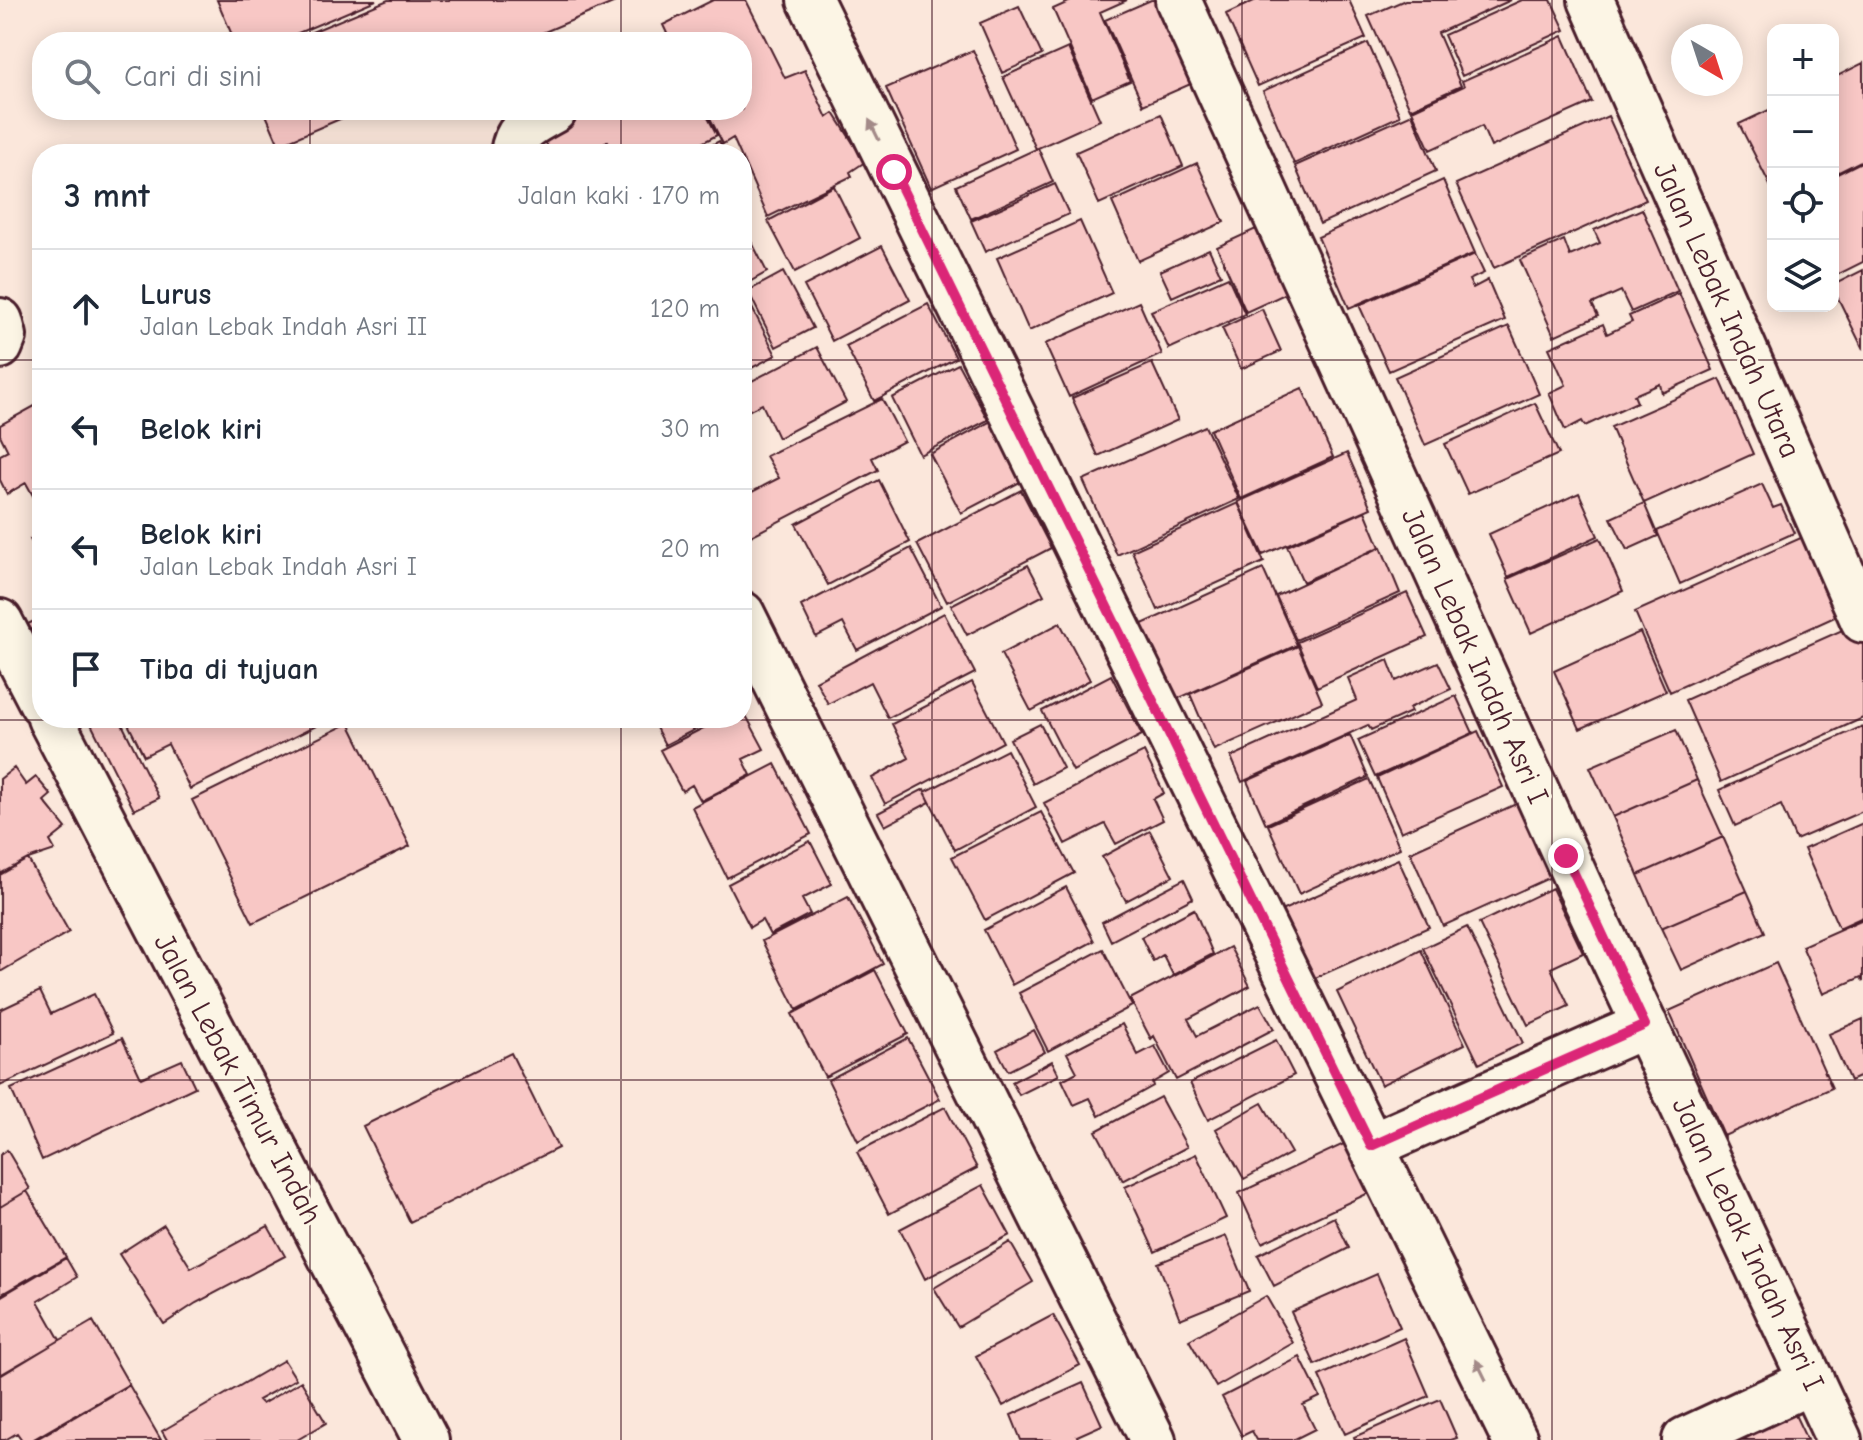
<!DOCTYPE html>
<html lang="id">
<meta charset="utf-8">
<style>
body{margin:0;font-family:"Comic Neue",sans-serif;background:#f6f6f7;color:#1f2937}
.controls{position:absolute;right:24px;top:24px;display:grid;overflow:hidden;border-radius:16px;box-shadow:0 4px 20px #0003}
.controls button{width:72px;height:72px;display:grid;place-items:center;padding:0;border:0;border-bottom:2px solid #e0e1e3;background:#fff;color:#1f2937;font:40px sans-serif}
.compass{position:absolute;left:1671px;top:24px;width:72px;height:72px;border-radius:50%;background:#fff;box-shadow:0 4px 20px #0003;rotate:141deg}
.stop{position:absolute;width:24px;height:24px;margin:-18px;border:6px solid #db2777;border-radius:50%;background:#fff}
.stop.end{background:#db2777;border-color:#fff;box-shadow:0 2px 8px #0008}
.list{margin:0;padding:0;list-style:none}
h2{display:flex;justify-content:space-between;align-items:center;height:104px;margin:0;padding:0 32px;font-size:34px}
h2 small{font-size:26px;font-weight:400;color:#747a83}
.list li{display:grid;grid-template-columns:52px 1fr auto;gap:24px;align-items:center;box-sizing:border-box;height:120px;padding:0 32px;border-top:2px solid #e0e1e3}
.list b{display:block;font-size:30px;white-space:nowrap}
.list p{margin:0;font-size:26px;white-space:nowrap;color:#747a83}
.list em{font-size:26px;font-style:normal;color:#747a83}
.icon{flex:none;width:44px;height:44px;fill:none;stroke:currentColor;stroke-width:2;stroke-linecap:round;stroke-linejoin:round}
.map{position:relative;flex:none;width:1863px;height:1440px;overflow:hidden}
.search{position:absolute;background:#fff;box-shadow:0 4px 20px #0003;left:32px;top:32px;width:720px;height:88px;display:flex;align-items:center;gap:20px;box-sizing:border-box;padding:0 28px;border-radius:32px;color:#747a83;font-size:30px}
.panel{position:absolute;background:#fff;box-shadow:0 4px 20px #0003;left:32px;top:144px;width:720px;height:584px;border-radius:32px}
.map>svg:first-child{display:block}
</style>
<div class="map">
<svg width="1863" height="1440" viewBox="0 0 1863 1440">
<rect width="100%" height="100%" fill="#fbe7db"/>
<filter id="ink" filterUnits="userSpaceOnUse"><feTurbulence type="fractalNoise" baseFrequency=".0125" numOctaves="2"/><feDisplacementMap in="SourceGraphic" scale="16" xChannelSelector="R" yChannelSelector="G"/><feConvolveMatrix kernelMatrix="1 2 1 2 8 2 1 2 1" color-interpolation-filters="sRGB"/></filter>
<g filter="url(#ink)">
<path fill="#f8c7c5" stroke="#4a1f2b" stroke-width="2" d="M217 0H376L277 42H235Z
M388 0H620L521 42H288Z
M713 0H746L785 78 805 70 827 118 834 113 865 162 850 172 852 176 768 217 733 138 723 144 706 110H742V42H671L663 25Z
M1073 0H1127L1100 12 1130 81 1092 98 1053 9Z
M1151 0H1156L1193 83 1143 105 1105 20Z
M1256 0H1349L1366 38 1258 86 1226 14Z
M1405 0H1511L1438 33 1461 86 1410 109 1368 16Z
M1522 0H1551L1565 30 1462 76 1444 35Z
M1019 6 1042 55 1002 73 980 23Z
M1563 36 1592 102 1491 147 1482 126 1430 150 1412 110 1464 86 1462 81Z
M1368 43 1400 116 1294 164 1263 91Z
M1068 48 1100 120 1036 149 1003 77Z
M973 50 1016 149 931 188 886 88Z
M1863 63V160L1833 175V78Z
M1773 108V191L1739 124Z
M264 110H361L279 145Z
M591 110H602L604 113 609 110H704L717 135 681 154H615L608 141 583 154H552L542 136Z
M1161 114 1183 166 1099 204 1076 152Z
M1412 114 1436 171 1320 224 1295 166Z
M1608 116 1646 200 1494 268 1456 184Z
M719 141 726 154H695Z
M1038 148 1053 182 971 219 956 186Z
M1863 161V262L1833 277V176Z
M1197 163 1224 222 1138 261 1112 202Z
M1443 180 1475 253 1349 308 1318 237Z
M1055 184 1069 214 985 252 971 221Z
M834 186 860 238 795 272 768 221Z
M1642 209 1678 291 1631 312 1621 291 1592 304 1598 316 1554 336 1520 260 1564 240 1570 256 1600 243 1594 230Z
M1080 221 1112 293 1029 331 997 258Z
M742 223 767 272 742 286Z
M1258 228 1287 293 1246 312 1217 247Z
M882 246 910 300 832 341 804 286Z
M1209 249 1221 275 1172 297 1160 271Z
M1475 254 1484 273 1469 280 1473 288 1488 280 1505 320 1389 371 1359 305Z
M1863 270V349L1833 288V285Z
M783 272 813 328 776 347 748 291Z
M1228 277 1245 314 1169 349 1151 311Z
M1679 293 1713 370 1662 393 1660 384 1634 395 1637 402 1585 426 1582 421 1565 430 1549 393 1566 385 1549 348 1603 324 1607 334 1632 322 1629 316Z
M745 294 776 355 742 373V296Z
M1139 302 1162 354 1069 397 1045 344Z
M928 304 956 358 874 401 846 346Z
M1262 309 1281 351 1241 369 1222 328Z
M1509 326 1539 394 1425 445 1395 377Z
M817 347 846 402 778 438 762 404 742 414V386Z
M1152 363 1178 420 1098 456 1072 398Z
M958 364 988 420 920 455 892 398Z
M1720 379 1753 454 1644 503 1611 427Z
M1302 388 1333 457 1241 499 1210 430Z
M882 399 904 441 872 458 878 470 747 538 742 529V497L779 478 766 456Z
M42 402V509L41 510 26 483 7 494 0 480V455L8 451 0 435V425Z
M1535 403 1559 454 1468 494 1445 444Z
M991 421 1022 481 961 513 930 454Z
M1205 426 1239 499 1117 555 1083 480Z
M1347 453 1371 508 1263 555 1238 502Z
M879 480 910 542 828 585 796 524Z
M1762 484 1773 508 1781 505 1794 533 1680 584 1657 531Z
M1021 490 1051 548 947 602 917 544Z
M1579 493 1598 536 1508 577 1489 534Z
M1238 503 1264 562 1158 610 1132 551Z
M1644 503 1658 536 1627 550 1611 518Z
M1365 511 1380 547 1303 582 1287 546Z
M42 532V560L30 539Z
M1812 533 1848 611 1670 692 1635 612Z
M1600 538 1623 591 1531 633 1507 579Z
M1381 547 1400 593 1296 640 1276 596Z
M911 548 941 606 857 650 843 623 816 637 801 606Z
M1028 565 1044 595 967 635 951 605Z
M1263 569 1297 645 1175 700 1140 625Z
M1407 593 1427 637 1317 687 1297 642Z
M944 613 975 673 888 718 870 682 828 704 816 681Z
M42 617V649L28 624Z
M1060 623 1090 680 1031 711 1001 654Z
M1858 623 1863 634V718L1721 782 1685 700Z
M1640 632 1666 691 1580 729 1554 671Z
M1298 646 1322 702 1214 750 1190 694Z
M1388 660 1396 681 1438 662 1451 689 1409 708 1411 712 1371 730 1368 725 1242 782 1231 757 1357 700 1348 678Z
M1111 675 1142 735 1073 771 1042 711Z
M972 682 1003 742 885 804 872 778 909 758 892 724Z
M1456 696 1473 733 1375 777 1358 740Z
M742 708 764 749 743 759 751 775 701 801 692 785 682 791 660 750 723 718H742Z
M88 718H119L159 798 134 810Z
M125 718H332L190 789 168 744 144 756Z
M651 718H717L665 745Z
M349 723 410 846 253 923 192 800Z
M1040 724 1063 768 1033 784 1010 739Z
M1863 726V811L1796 840 1781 805 1735 826 1719 790Z
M1676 730 1697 780 1613 817 1590 767Z
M1478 731 1503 787 1401 832 1377 778Z
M1350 735 1368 777 1266 824 1247 781Z
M1007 750 1036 807 955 850 925 792Z
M1144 752 1164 793 1153 799 1163 820 1116 844 1105 824 1065 844 1044 803Z
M775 764 811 834 727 878 692 807Z
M14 768 26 785 36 777 51 795 44 801 66 828 50 841 55 850 28 859 0 874V779Z
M1369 779 1400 848 1299 894 1268 825Z
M1697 780 1723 837 1638 875 1613 817Z
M924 789 930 802 885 826 878 813Z
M1518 803 1551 877 1443 926 1410 852Z
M1041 812 1074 873 985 920 952 857Z
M1863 823V917L1839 928 1804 849Z
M1150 831 1173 876 1126 901 1102 857Z
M1723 837 1747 891 1661 928 1638 875Z
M810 841 832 884 802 899 810 914 770 935 762 920 750 927 728 884Z
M28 859 69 932 0 972V875Z
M1398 859 1429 927 1304 983 1274 914Z
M1184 879 1193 898 1111 941 1102 922Z
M1066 887 1094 941 1012 985 984 930Z
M1552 888 1583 953 1551 968 1569 1006 1528 1025 1479 923Z
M1747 891 1765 932 1681 970 1661 928Z
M848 897 883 964 797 1010 762 941Z
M1194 909 1213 954 1173 975 1163 955 1153 961 1141 937Z
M1863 919V981L1861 977 1823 994 1802 946Z
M1467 927 1523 1043 1479 1064 1423 948Z
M1230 947 1250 986 1188 1019 1197 1036 1260 1004 1274 1029 1176 1080 1154 1036 1151 1039 1130 999Z
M1103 949 1132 1006 1048 1051 1019 993Z
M1421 950 1465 1044 1381 1085 1337 992Z
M1776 963 1832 1088 1724 1136 1669 1011Z
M875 970 908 1034 825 1077 792 1014Z
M40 991 51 1014 94 994 113 1033 0 1086V1010Z
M1863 1019V1075L1850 1081 1829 1034Z
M1122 1024 1138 1055 1155 1046 1169 1073 1152 1083 1153 1086 1099 1116 1090 1098 1074 1105 1062 1080 1077 1072 1067 1053Z
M1034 1030 1045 1052 1008 1071 997 1050Z
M122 1038 141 1078 182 1060 195 1087 42 1160 11 1089Z
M908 1038 940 1099 858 1141 828 1080Z
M1276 1040 1294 1075 1208 1120 1190 1083Z
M511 1053 558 1148 410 1222 363 1126Z
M1052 1061 1059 1075 1019 1095 1012 1082Z
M1160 1097 1187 1147 1123 1181 1096 1131Z
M1262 1103 1291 1153 1244 1179 1216 1129Z
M945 1107 977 1168 889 1214 857 1152Z
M1350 1141 1373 1191 1262 1243 1239 1193Z
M7 1150 30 1189 0 1207V1155Z
M1196 1154 1226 1218 1155 1252 1125 1187Z
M983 1185 1010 1235 925 1279 900 1229Z
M27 1191 66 1257 0 1295V1207Z
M1334 1217 1349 1248 1274 1286 1258 1255Z
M164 1225 191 1268 268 1226 285 1256 196 1303 164 1324 119 1254Z
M1226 1236 1249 1291 1180 1319 1158 1263Z
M1010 1242 1033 1282 958 1327 934 1288Z
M66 1258 77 1277 38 1301 60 1340 0 1376V1297Z
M1377 1274 1400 1327 1315 1365 1291 1312Z
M1266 1296 1293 1343 1216 1387 1189 1340Z
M1053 1315 1080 1365 1003 1406 976 1356Z
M93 1321 129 1384 32 1440H22L17 1433 5 1440H0V1375Z
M1404 1338 1429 1396 1345 1434 1319 1376Z
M1300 1357 1320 1397 1303 1405 1315 1429 1293 1440H1257L1252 1431 1242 1436 1222 1397Z
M284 1360 296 1379 258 1400 262 1404 301 1381 326 1423 297 1440H167L162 1431Z
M1083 1383 1102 1425 1077 1436 1079 1440H1021L1011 1415Z
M129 1385 161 1440H35Z
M1440 1399 1457 1438 1451 1440H1355L1354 1437Z
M1788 1400 1807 1440H1702Z"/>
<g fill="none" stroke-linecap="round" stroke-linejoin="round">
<defs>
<path id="minor" d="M810 0 1515 1440
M1178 0 1579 885 1839 1440
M1591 0 1863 620
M513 154C516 127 533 123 554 110
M0 321 4 336 0 346
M742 614 1153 1440
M0 622 42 703
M50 718 426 1440
M1371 1146 1645 1025
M1685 1440 1812 1381"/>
</defs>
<use href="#minor" stroke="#4a1f2b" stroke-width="50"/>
<use href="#minor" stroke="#fcf5e5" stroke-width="44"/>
</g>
<defs><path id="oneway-solid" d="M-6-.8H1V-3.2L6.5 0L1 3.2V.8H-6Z" transform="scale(2)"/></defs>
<g fill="#a38a88">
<use href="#oneway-solid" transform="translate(874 130) rotate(-116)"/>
<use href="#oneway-solid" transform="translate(1481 1370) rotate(-116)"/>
</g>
</g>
<g fill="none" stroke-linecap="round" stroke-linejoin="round" filter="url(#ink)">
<path stroke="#db2777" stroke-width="10" d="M894 172 1371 1146 1645 1025 1566 856"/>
</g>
<path fill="none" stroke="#4a1f2b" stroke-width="2" stroke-opacity="0.55" d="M310 0V42M621 0V42M932 0V1440M1242 0V1440M1552 0V1440M310 110V154M621 110V154M0 360H42M742 360H1863M310 718V1440M621 718V1440M0 720H1863M0 1080H1863"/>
<g text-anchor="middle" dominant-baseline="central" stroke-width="6" stroke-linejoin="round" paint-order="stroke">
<g font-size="30" fill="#4a1f2b" stroke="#fcf5e5">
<text transform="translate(1727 310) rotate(66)">Jalan Lebak Indah Utara</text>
<text transform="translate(1475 656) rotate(66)">Jalan Lebak Indah Asri I</text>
<text transform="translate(238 1079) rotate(62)">Jalan Lebak Timur Indah</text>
<text transform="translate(1748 1244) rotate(65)">Jalan Lebak Indah Asri I</text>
</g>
</g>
</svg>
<div class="controls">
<button>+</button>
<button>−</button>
<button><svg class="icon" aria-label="locate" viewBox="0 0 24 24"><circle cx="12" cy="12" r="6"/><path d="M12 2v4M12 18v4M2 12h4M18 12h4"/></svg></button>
<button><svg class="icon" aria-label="layers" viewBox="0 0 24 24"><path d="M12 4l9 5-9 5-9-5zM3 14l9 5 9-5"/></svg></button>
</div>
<svg class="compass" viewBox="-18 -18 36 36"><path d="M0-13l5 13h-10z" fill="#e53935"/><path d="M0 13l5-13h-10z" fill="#747a83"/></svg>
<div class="stop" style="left:894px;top:172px"></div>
<div class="stop end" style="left:1566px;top:856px"></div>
<div class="search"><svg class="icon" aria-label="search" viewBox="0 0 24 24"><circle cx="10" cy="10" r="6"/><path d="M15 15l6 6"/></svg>Cari di sini</div>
<section class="panel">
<h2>3 mnt<small>Jalan kaki · 170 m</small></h2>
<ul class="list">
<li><svg class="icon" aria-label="ahead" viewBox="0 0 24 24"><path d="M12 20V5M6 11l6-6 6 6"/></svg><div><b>Lurus</b><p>Jalan Lebak Indah Asri II</p></div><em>120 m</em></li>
<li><svg class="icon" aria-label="left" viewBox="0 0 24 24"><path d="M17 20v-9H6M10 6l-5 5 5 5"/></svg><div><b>Belok kiri</b></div><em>30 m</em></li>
<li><svg class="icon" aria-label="left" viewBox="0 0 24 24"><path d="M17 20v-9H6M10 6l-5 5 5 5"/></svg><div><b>Belok kiri</b><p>Jalan Lebak Indah Asri I</p></div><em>20 m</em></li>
<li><svg class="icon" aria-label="arrive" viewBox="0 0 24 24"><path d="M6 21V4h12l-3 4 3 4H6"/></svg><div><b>Tiba di tujuan</b></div></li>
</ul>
</section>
</div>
